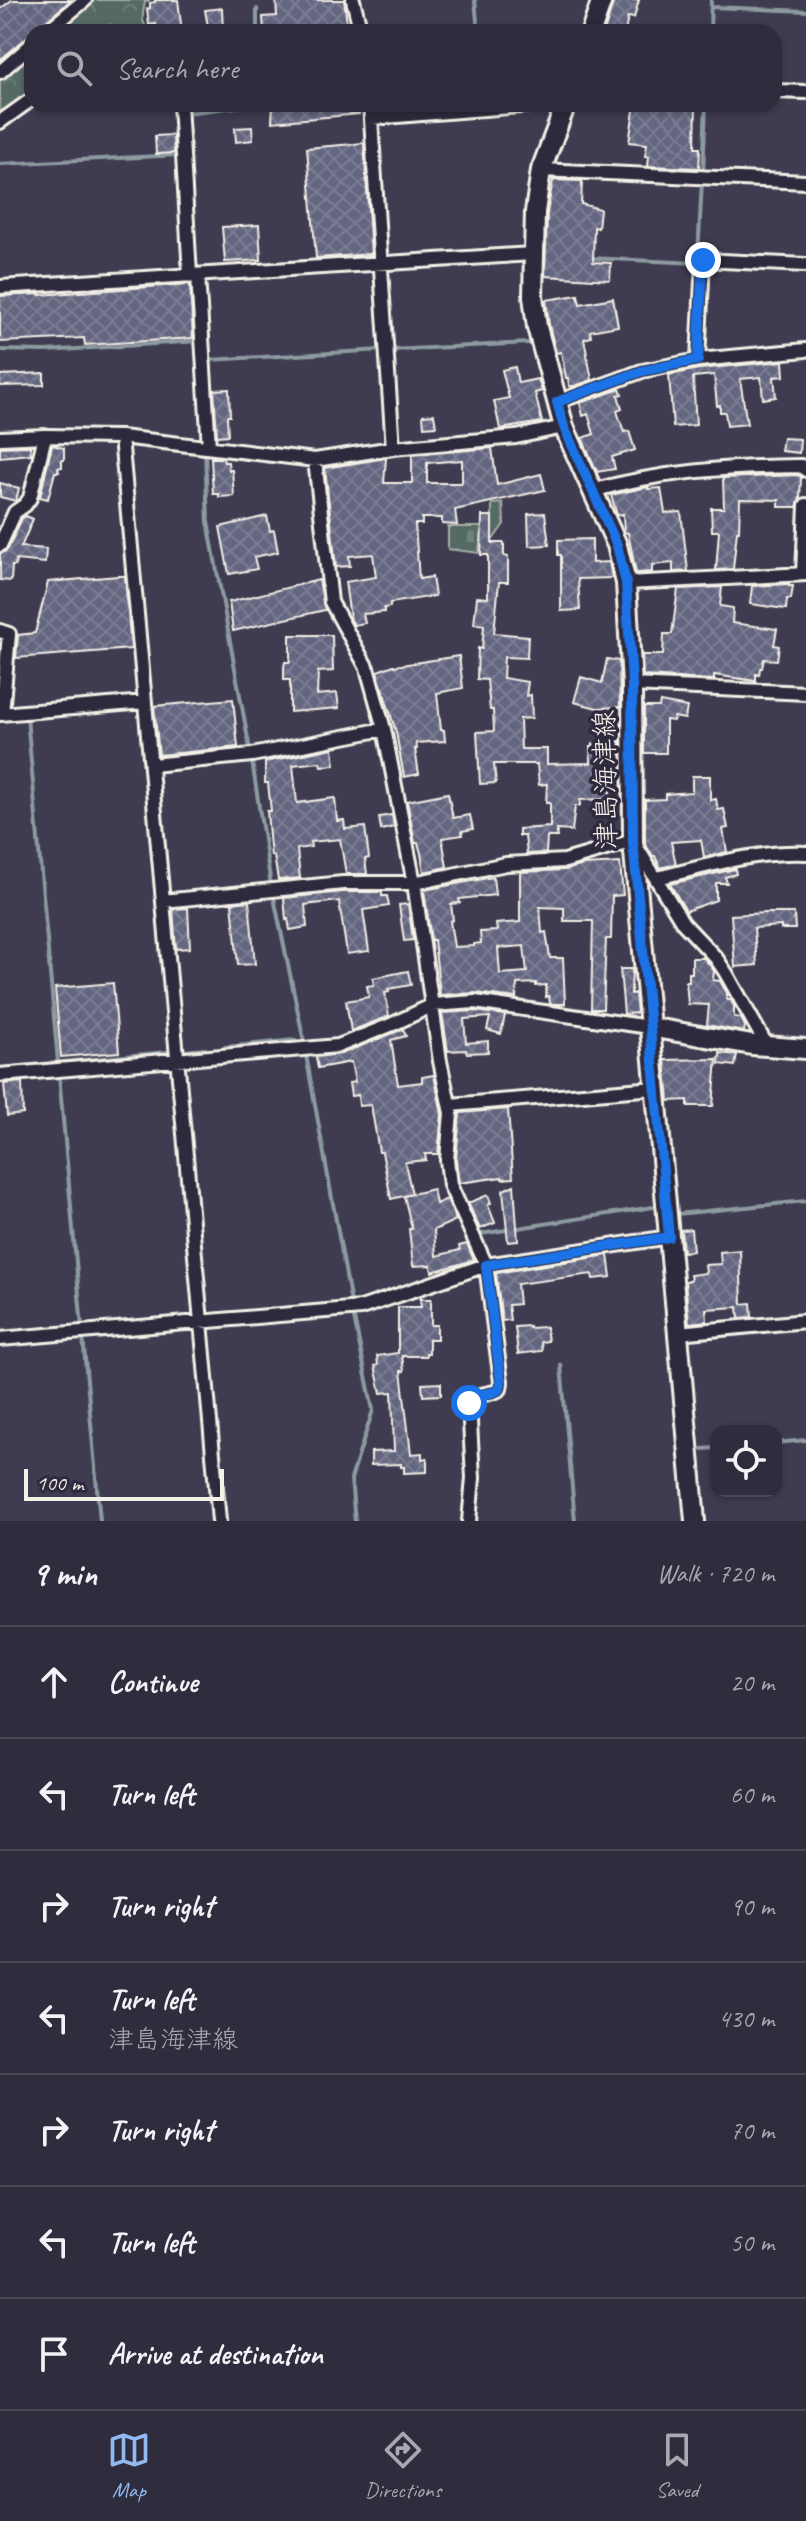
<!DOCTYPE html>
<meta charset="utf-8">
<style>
body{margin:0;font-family:Caveat,"Klee One",sans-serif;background:#3b3948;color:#f1f3f6}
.controls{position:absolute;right:24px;bottom:24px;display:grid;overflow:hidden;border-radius:16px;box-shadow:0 2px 6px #0004}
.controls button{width:72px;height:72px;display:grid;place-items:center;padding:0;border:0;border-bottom:2px solid #4a4957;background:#2f2d3d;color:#f1f3f6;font:40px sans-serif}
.scale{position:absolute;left:24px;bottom:20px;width:200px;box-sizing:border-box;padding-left:8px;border:4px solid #f4f1e8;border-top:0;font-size:22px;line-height:28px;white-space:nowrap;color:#f4f1e8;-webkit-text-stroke:6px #2f2a3d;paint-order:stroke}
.stop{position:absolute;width:24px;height:24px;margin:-18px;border:6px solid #1a73e8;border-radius:50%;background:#fff}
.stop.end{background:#1a73e8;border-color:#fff;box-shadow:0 2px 8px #0008}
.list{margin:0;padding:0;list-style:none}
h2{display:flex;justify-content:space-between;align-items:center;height:104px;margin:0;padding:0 32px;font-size:34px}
h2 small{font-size:26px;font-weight:400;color:#a7a8b0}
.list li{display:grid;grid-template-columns:52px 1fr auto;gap:24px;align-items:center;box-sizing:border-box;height:112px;padding:0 32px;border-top:2px solid #4a4957}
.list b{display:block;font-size:30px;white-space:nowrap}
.list p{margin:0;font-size:26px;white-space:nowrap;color:#a7a8b0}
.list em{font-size:26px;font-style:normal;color:#a7a8b0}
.icon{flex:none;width:44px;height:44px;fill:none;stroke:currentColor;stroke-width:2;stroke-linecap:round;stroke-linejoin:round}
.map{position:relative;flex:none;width:806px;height:1521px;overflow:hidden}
.search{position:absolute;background:#2f2d3d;box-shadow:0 2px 6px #0004;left:24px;right:24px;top:24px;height:88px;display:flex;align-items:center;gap:20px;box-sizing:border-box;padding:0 28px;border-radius:24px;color:#a7a8b0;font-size:30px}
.sheet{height:888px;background:#2f2d3d}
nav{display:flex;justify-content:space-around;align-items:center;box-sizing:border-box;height:112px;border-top:2px solid #4a4957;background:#2f2d3d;font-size:22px;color:#a7a8b0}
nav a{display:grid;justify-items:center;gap:4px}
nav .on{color:#90b9f0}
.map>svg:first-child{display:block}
</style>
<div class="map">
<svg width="806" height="1521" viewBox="0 0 806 1521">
<defs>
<pattern id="forest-crowns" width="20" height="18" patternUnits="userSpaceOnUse" patternTransform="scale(2)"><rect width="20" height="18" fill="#576b65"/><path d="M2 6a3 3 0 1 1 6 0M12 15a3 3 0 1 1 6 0" fill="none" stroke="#70817b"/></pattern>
<pattern id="cemetery-stones" width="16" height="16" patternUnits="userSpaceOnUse" patternTransform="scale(2)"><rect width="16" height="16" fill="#576b65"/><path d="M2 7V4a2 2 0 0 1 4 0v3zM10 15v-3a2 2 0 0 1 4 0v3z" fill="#70817b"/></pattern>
<pattern id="building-cross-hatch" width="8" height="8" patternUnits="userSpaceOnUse" patternTransform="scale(2)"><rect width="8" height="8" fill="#646680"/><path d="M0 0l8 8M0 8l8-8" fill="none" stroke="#7b7c92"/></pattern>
</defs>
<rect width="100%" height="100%" fill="#3f3c51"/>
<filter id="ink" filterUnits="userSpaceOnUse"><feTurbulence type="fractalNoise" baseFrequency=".0125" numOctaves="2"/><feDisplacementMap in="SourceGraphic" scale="16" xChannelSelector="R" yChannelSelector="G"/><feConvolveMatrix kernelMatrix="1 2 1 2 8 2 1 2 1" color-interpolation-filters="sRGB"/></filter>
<g filter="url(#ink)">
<path fill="url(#forest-crowns)" stroke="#a6aea6" stroke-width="2" d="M91 0H150L145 2C142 16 140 24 152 32H78L68 18Z
M18 60 32 61V95L0 117V76Z"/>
<path fill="url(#cemetery-stones)" stroke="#a6aea6" stroke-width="2" d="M503 503 504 524 492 541 480 542 479 553 448 549V527H492V504Z"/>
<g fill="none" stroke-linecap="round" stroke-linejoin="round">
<path stroke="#8d9ba1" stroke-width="4" d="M475 0 478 32
M711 7 806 11
M257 9V32
M710 32 711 0
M187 104 193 221
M187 113 260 104
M0 164 179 155
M703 173 706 104
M698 256 702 181
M589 258 698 263
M0 350 46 351 199 341
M391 350 529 343
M209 360 382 350
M205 452 208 522 250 750
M27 717 58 1062
M252 761 271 885
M273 893 304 1041
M225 1047 295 1040
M185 1051 205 1049
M306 1055 351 1303
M0 1068 167 1052
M59 1075 82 1328
M677 1214 806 1201
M480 1234 653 1207
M353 1313 373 1410 351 1479 355 1521
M83 1337 100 1521
M561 1365 575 1521
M776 1443 806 1440
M702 1449 716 1448"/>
</g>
<path fill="url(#building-cross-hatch)" stroke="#f4f1e8" stroke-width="2" fill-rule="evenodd" d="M12 0H71L0 60V9Z
M155 0H178L182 32H157L156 24 149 25 147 9 150 8V3L155 2Z
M276 0H344L348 32H309L308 26 288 28V32H264L263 17 277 16Z
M614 0H639L634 18 628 17 625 32H604Z
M222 8 223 32H209L205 10Z
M273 104H358L359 114 272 122Z
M635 104 696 105 695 148H700L699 168 648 166 649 156H645L647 144 629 142Z
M252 127 253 140 236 142 235 128Z
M173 135 174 153 156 154 155 136Z
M364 143 371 254 316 258 307 148Z
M553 180 582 181 581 204 600 209 598 228 594 227 593 262 611 263 610 280 545 276 547 213Z
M259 225 261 260 225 262 222 227Z
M190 284 193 338 85 345 84 338 0 342V296L40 294V295Z
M578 295 580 304 613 298 618 326 590 331 591 337 584 339 592 380 574 386H569L568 378H566L561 352 556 353 549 325 546 300Z
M783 361 784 376 774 377 776 397 763 399 761 377 740 379 747 424 727 426 725 412H720V405L717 406 714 375 693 377 696 425 673 427 669 375 699 369Z
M515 367 518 383 538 379 542 391 535 393 542 422 500 429 494 401 509 398 502 370Z
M44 373V385L0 386V375Z
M229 389 230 416H227L228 435 217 436 214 390Z
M620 389 622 394 618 395 622 409 617 411 624 432 629 431 635 450 612 457 615 469 597 472 582 438 594 434 588 414 583 416 580 403Z
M434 414 436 426 424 427 423 415Z
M783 438 800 439 799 453 781 451Z
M52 445 64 448V460H62V467L58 468 59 472H55L48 499 40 497Z
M30 446 31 454 0 457V447Z
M492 448 497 485 541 474 545 490 455 510 457 525 442 524V518H422V524H415L419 579 432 577 435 596 390 603V607L384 608V612L363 614 365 623 354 625 350 618 345 582 376 577 373 554 349 556 350 566 336 567 325 468 386 458 384 483H412V455ZM462 460V483H427V463Z
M211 458H223L224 462H228L229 470H232L234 496 219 497V494H213Z
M798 475 801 477 800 498 797 507H779V500L740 499 739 531H737L733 569 716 570 719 531H712L711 508H724L723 478Z
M0 483 19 488 16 501 0 497Z
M648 487V489L661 488 665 513 681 512 688 571 673 572V563L652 565V572L636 573 628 533 624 532 623 514 617 515 611 495Z
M545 513 549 545 529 546 528 514Z
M26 516 33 519 21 547 46 549 45 563 16 560 15 566H12L11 581 0 580V554L8 549 22 518Z
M267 516 270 531 274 530 278 552 254 557 257 569 229 574 220 527Z
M482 516H492V543H504V556L508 557V582H499L494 633 528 636 527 658 504 657 503 678 528 682 526 696 531 695 532 718 520 719 521 749H547V764L591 763 590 747H593V744L620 741V754H609L610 799 580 800V806H575L572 831 557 830V837H547L546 853 527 854 525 836H519V829L550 827V803H546L547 784 539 785 537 764H494L496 783 480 784 477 732 494 731 493 710H490L487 680 477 679 478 648 482 649 484 625 474 624 477 597 488 598V555H481Z
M592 539V563L609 562 612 578 578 579 580 610 561 611V555H558V540Z
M118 576H125L131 649 16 658 18 635 35 633 48 582Z
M319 580 325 610 233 631 229 602Z
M789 584V586H793L791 599H787L786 609 750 604 752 586Z
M722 587 720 606 733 608 732 623 777 629 774 645 779 646 777 660 764 659 762 668H760L759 675 756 674V681L714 675V680L643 676 642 655H663L664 634H672L678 589Z
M290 635H332L333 671 318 672 317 695 337 693 339 708 290 712V680H284V667L285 662H290Z
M459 656 463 688 437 693 441 730H444L445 741 416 743 417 749H415L419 774 404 777 396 732 377 671 394 665 395 666Z
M607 659 619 661 620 707 597 708 574 702 581 677 602 683Z
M233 699 238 747 159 755 154 706Z
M660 702 687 707 685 719 674 717 673 721 666 720V753H644V707H659Z
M333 748 335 765 321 766 320 762 293 765 297 803 335 798 337 821 344 820 345 829 365 827 369 858 365 859 367 874H346L340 839 310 842 311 847 297 849 300 878 278 880 274 856H271L269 837 267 811H271L268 783H265V762Z
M692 776H710V800L716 799 718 810 724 809 728 828 723 829 727 852 704 857 701 840 671 842 676 864 660 868 655 856H653L645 844V800L665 799V794L692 792Z
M448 793 453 818 470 815 473 829 462 831 463 835 442 838 447 867 424 872 421 853 418 843H415L407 801Z
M392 815 394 827 381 830 379 817Z
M620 863 623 895 612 896 611 939H606L603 1009H591L593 921H564V908L540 907 542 933 546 932 550 958H563L565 1004H550L549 996 546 997V985L536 986V983L517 984 516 998 476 993 440 995 434 940H431L424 890 493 877 495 895 459 899 460 903 451 904 453 920 450 921 454 947 474 946V944L481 943 480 932 497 931 496 924 520 922V872L565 870 584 865ZM524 946 527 972 500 974 498 948Z
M735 869 736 874 725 877 727 883H716V900L686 911 670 884Z
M343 892H382V896H387L389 906 363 910 369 951 347 954 339 901 305 905 307 927 290 930 288 919 286 920 284 898Z
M249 901 255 964 238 965 232 903Z
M408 904 413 940 404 941 399 905Z
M188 908 190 948 176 949 173 909Z
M766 913H794L795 929H781V926L754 928 757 965 735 967 731 915Z
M692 958H704L709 964 714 971 713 980 720 981 727 993V1000H731L734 1006V1017L741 1018 745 1026 744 1032 707 1025 709 1005 688 1004 686 981 689 982V973H692Z
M620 969H632L631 994 635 993 637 1013 624 1014Z
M408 971 411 985 388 989 389 992 385 993 389 1016 351 1031 346 1001 369 997 367 986 374 985 373 978Z
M113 983 119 1052 61 1057 55 988Z
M475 1011 505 1015 501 1034 487 1030 490 1017 464 1019 466 1043 488 1041V1052L467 1053 466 1050 448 1051 442 1013Z
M403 1029 406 1036 391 1040 398 1085 422 1082V1077L434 1075 442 1114 438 1154H425L426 1160 407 1162 405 1163 412 1194 391 1199 382 1152H379L371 1105 359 1106 358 1095 351 1096 349 1083 355 1082 351 1062 318 1068 316 1057 341 1054Z
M720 1053 737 1055 735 1066 719 1064Z
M717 1059 713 1106H688V1100L669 1101 665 1060Z
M22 1082 23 1114 7 1116 4 1084Z
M508 1109 513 1178 502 1179V1177L459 1183 456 1160 460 1113Z
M514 1185 518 1241 508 1242 503 1190Z
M433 1189 436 1204 447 1199 456 1220 434 1230 436 1256 460 1250 459 1246 467 1244 474 1260 432 1272 431 1265 413 1266 409 1229H412L404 1196Z
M488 1195 491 1203 488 1205 495 1223 480 1229 468 1203Z
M691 1229 693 1251 683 1252 681 1230Z
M740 1250 742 1304 751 1303 752 1317 739 1318 738 1307 706 1309 707 1321 689 1323 685 1281 691 1280 690 1275 706 1273 705 1265 721 1264 720 1252Z
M608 1255 611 1277 593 1279 592 1274 517 1284 519 1304 508 1305 510 1320 502 1321 496 1273Z
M420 1299H431V1325H437V1339H429V1353H426V1356H402L404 1371H401L411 1454 422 1453V1459L427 1458V1472L404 1473V1467H401V1464L371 1465V1452L394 1451 392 1392 381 1393 375 1366 378 1365 377 1356 398 1353V1307H421Z
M529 1326V1328L546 1327 548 1341 541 1342 542 1351 518 1354 515 1327Z
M441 1383V1395L423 1396 422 1384Z"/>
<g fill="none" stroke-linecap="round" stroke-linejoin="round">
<defs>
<path id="street" d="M353 0 361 32
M46 32 85 0
M0 72 32 44
M774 91 806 92
M180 104 190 275
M370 104 393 448
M372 118 547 104
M0 122 32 99
M541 170 806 182
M198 275 209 447
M0 287 533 254
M698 360 703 260 806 265
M557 402 642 371 698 360 806 350
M121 437 219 1521
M0 438 45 436 121 437 315 460 393 448 516 437 564 427
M315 460 331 602 367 668 384 729 414 883 440 1061 451 1113 447 1160 450 1185 486 1265 501 1382 500 1389 494 1392 472 1397 469 1403 473 1478 469 1521
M592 491C660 471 731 467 801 466L806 470
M0 545 15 512 25 505 30 498 45 436
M803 574 806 505
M626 583 806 574
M0 631 9 634 2 714
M632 685 806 693
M0 714 145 702
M152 765 252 755 384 729
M657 878C707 866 754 851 806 853
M163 901 343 883H414L506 864 565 861 633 841 683 923 716 958 726 973 767 1046
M0 1075 338 1046 393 1024 433 1005 475 1002 649 1027
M450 1105 655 1088
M678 1333 806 1321
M0 1339 361 1308 486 1265 669 1237"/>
<path id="secondary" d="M591 32 602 0
M566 104 541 170 535 212 533 296 537 327 564 427 617 545 626 583 632 685 633 841 695 1521
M649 1027 752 1045 806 1049"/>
</defs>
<use href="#street" stroke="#f4f1e8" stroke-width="18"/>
<use href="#secondary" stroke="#f4f1e8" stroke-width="24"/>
<use href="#street" stroke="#2f2a3d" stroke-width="12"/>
<use href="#secondary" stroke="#2f2a3d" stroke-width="18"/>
</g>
</g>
<g fill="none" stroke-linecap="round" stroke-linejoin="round" filter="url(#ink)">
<path stroke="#1a73e8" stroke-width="10" d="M469 1403 472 1397 494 1392 500 1389 501 1382 486 1265 669 1237 633 841 632 684 626 583 617 545 564 427 557 402 642 371 698 360 703 260"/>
</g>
<g text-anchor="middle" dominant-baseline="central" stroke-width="7" stroke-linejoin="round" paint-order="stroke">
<g font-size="28" fill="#f4f1e8" stroke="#2f2a3d">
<text transform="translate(605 780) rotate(-91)">津島海津線</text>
</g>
</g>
</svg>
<div class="controls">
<button><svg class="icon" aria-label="locate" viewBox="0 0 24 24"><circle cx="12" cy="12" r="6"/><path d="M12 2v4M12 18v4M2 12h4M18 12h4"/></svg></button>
</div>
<div class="scale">100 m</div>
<div class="stop" style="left:469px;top:1403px"></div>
<div class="stop end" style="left:703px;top:260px"></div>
<div class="search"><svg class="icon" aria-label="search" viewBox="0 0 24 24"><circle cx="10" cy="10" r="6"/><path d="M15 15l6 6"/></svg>Search here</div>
</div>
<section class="sheet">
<h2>9 min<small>Walk · 720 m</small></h2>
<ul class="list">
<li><svg class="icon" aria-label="ahead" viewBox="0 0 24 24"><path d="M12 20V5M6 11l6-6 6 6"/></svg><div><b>Continue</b></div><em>20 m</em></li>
<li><svg class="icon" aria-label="left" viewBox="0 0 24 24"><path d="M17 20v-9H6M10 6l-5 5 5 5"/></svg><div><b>Turn left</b></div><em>60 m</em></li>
<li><svg class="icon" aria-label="right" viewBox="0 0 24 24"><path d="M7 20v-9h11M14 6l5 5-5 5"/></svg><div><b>Turn right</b></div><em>90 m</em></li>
<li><svg class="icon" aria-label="left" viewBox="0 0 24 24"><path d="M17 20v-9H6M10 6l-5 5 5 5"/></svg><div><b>Turn left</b><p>津島海津線</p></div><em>430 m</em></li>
<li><svg class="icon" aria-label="right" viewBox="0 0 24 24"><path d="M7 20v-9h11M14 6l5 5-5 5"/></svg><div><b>Turn right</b></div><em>70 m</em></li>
<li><svg class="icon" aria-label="left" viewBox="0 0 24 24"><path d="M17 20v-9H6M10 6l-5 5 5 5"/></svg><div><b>Turn left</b></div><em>50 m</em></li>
<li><svg class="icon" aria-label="arrive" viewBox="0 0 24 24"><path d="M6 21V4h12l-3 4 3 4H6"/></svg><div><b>Arrive at destination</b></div></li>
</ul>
</section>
<nav>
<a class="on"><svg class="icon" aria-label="map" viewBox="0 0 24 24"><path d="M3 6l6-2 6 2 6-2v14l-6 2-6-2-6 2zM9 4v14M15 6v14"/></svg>Map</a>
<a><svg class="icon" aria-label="directions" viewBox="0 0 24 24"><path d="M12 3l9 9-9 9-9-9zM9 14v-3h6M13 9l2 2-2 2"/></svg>Directions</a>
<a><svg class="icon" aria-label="saved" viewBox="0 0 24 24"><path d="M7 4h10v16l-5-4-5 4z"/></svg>Saved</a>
</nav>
